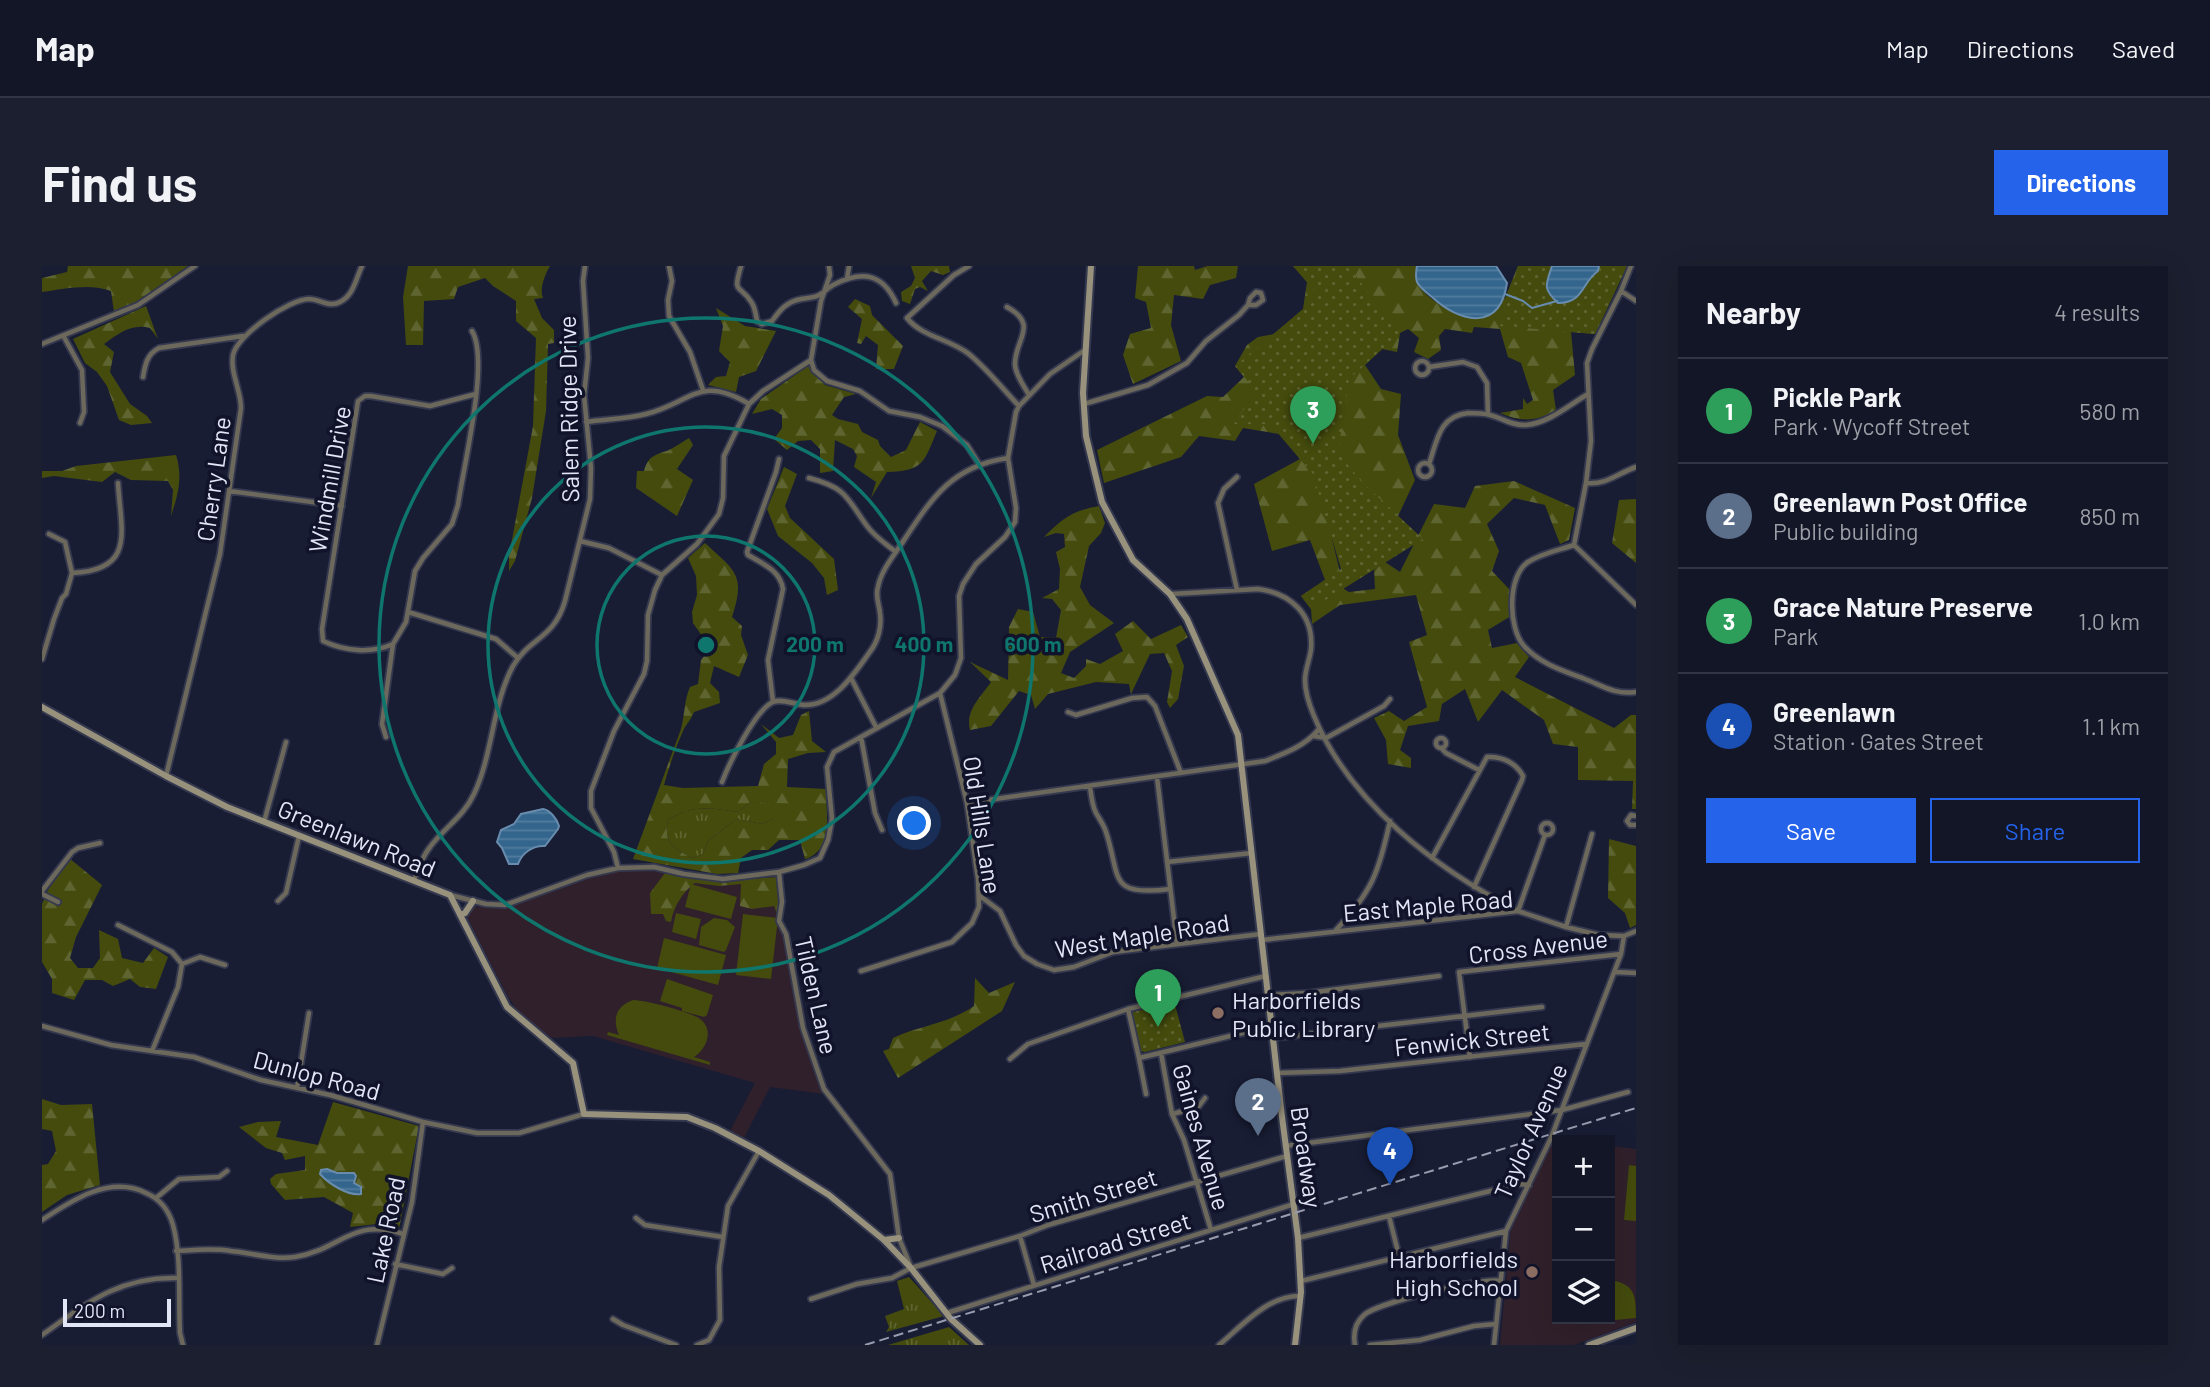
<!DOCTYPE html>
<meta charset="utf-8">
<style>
body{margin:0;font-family:Barlow,sans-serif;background:#1c1f2f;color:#f1f3f6}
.controls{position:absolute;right:21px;bottom:21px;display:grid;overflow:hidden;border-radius:0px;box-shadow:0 7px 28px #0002}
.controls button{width:63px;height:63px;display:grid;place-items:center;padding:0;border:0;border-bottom:2px solid #323544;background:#131627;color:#f1f3f6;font:35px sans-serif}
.scale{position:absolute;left:21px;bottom:18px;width:108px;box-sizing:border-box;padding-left:7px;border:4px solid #e3e6f7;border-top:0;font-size:19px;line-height:24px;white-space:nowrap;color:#e3e6f7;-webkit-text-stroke:5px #10132a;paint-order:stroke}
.you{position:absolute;left:873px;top:558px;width:24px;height:24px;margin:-18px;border:5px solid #fff;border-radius:50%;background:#1a73e8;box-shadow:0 0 0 10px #1a73e833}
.badge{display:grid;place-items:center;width:46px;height:46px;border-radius:50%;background:#2563eb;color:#fff;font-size:23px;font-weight:700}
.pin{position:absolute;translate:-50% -58px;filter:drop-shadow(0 2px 4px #0008)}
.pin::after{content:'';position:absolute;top:37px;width:24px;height:21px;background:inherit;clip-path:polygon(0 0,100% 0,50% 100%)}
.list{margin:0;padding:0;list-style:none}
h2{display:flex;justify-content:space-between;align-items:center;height:91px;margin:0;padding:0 28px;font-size:30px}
h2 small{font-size:23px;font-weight:400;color:#9d9fa7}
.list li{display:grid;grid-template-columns:46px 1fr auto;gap:21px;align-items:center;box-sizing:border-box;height:105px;padding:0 28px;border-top:2px solid #323544}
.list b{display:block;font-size:26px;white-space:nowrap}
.list p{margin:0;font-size:23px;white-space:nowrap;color:#9d9fa7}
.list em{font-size:23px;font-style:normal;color:#9d9fa7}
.actions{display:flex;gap:14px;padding:21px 28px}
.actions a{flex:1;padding:16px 0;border:2px solid #2563eb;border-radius:0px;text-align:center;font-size:24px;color:#2563eb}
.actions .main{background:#2563eb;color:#fff}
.icon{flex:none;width:38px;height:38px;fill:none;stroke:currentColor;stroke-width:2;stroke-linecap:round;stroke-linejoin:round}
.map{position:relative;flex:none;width:1594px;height:1079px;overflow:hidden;border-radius:0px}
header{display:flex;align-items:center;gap:42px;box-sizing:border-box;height:98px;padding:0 35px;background:#131627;border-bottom:2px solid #323544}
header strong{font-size:33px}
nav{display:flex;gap:38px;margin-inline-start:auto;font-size:24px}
.intro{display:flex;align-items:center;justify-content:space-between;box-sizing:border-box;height:168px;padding:0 42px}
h1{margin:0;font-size:49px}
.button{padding:18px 32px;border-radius:0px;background:#2563eb;color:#fff;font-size:24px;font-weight:700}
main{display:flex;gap:42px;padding:0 42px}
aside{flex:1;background:#131627;border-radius:0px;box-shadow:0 7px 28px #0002}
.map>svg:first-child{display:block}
</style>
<header>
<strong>Map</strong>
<nav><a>Map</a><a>Directions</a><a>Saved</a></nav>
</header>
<div class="intro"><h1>Find us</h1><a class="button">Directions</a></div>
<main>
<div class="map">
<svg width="1594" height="1079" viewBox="0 0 1594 1079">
<defs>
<pattern id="grass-tufts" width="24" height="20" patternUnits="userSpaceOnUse" patternTransform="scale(1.75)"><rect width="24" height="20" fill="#444b0d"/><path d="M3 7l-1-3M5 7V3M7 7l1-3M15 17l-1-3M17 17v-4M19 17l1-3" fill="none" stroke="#5f6531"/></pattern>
<pattern id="forest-firs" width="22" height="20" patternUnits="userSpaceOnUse" patternTransform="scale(1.75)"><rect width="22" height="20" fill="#444b0d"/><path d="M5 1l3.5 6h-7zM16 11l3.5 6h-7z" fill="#5f6531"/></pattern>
<pattern id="park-dots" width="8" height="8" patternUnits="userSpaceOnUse" patternTransform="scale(1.75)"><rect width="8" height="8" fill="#444b0d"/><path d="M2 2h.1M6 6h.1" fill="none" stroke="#5f6531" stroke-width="1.8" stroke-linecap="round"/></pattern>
<pattern id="water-rules" width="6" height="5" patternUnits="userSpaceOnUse" patternTransform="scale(1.75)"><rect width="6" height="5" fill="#34668d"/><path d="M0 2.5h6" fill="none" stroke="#517c9e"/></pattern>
</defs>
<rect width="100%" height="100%" fill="#191d34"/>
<path fill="#30202b" d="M599 603 668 616 703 615 736 608V655L742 667 758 763 783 828 728 821 702 872 688 865 713 817 551 770 510 772 479 750 465 729 425 651 427 644 433 641H461L552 610 582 604Z
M1515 877V1053H1568V880L1594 883V1056L1532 1079H1458L1469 960 1510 878Z"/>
<path fill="url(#grass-tufts)" d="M709 536 748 537 732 552 721 558 694 553 666 575 661 588 650 592C632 582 621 578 626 554 650 538 668 542 696 546Z
M867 1011 902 1050 844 1066 847 1061 843 1050 862 1043 855 1015Z
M907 1061 927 1079H846Z"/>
<path fill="url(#forest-firs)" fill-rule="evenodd" d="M26 0H146L94 36 72 46 69 25C49 17 21 23 0 26V12L25 6Z
M366 0H508C503 8 497 23 501 32L492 33 500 52 512 64V77L506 78 504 145 490 232 473 295 467 305V290L491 160 494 72 474 55V35L451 20 443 12 416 21 412 33 382 35 381 79H364L361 31Z
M869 0H907L908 6 901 9 889 5 880 15 886 25 878 21 873 23 868 38 860 35 859 26 869 20 873 12Z
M1096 0H1152L1153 4 1165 0H1196L1194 12 1168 19 1161 33 1132 29 1129 59 1139 95 1091 118 1081 89 1088 68 1109 62 1104 36 1093 32Z
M1251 0H1375C1374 4 1373 8 1374 12 1376 29 1412 49 1427 52L1463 32 1476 0H1585L1553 68 1529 66 1533 109 1511 124 1514 144C1495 156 1479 156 1458 147L1481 143V132L1485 138 1491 134 1479 97 1466 91 1458 63 1432 61 1430 67 1403 63 1397 70 1399 84 1386 93 1372 86 1377 72 1366 63 1358 67 1355 86 1340 83 1323 99 1339 123 1359 128 1356 169 1373 214 1356 250 1290 273 1302 323 1307 326 1333 323 1332 304 1343 296 1358 306 1392 238 1423 242 1433 220 1472 215 1533 242 1527 274 1518 278 1503 239 1472 232 1445 258 1457 285 1450 305 1468 324 1469 350 1446 364 1450 382 1475 377 1487 391 1473 411 1572 462 1589 449H1594V543H1590L1591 515 1536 514V481L1511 478 1502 454 1460 424 1436 456 1423 423 1400 438 1397 455 1366 460 1358 484 1369 492V502L1346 498 1344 474 1332 452 1347 445 1362 455 1385 441 1367 376 1385 369 1374 329 1298 339 1270 358 1269 343 1259 330 1283 314 1268 274 1230 285 1212 218 1258 193 1237 168 1201 162 1193 175 1157 170 1139 191 1062 217 1055 184 1165 130 1181 131 1202 111 1193 100 1205 79 1216 71 1232 68 1261 43 1265 16Z
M813 33 828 40 830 49 861 80 852 103H834L836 79 824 70 819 78 815 77 820 53 806 41Z
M104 40 116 73 108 62C90 57 77 67 62 78L72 86 68 106 88 138 105 150 110 157 89 159 77 154 65 120 55 106 43 97 31 73Z
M674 42 703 60 734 65 714 105 697 111 694 126 666 119 674 111 684 110 688 96 677 85 681 60Z
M766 100 783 119 814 128 802 131 790 149 796 153 816 158 820 166 836 174 838 180 849 191 864 184 878 156 895 165C882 196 882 205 845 206L829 232 834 216 812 201 815 190 811 183 793 174 791 205 778 207V183L769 174 756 175 745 184 732 173 740 162V149L730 143 710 148 719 133Z
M647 172 651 179 635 203 651 214 635 250 594 222 595 205H602C606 190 613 189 627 184 633 181 640 176 647 172Z
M134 189C141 211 136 229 129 250L131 224 126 215 89 214 73 206 60 216 12 210 0 212V205H20L34 200Z
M742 201 755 208 743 240 748 252 792 293 796 324 785 329 782 312 770 297 736 270 725 243Z
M1594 233V297L1570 277 1577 234Z
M1057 240 1063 257 1059 267 1047 280 1038 321 1048 339 1072 357 1028 386 1019 407 1032 412 1044 400V393L1058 398 1081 385 1073 368 1091 355 1109 373 1139 359 1146 371 1134 379 1142 400 1136 433 1128 442 1125 436 1130 405 1122 387 1108 388 1089 428 1087 418 1054 416 1006 428 993 443 989 429 977 425 949 460 928 464C923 444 939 431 949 416L928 396 966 414 967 361 976 343 991 346 998 371 1014 372 1019 344 1010 333 1000 332 1017 323 1018 303 1014 286 1023 281 1022 268 1014 267 1002 271C1021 252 1030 245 1057 240Z
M663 277C693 305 704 308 690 351L700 360 699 369 706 389 697 411 672 400 668 417 677 426 678 437 652 446C649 454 644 458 641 465 633 483 627 501 622 519L641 522 716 520 722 498 734 488V476L719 458 737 472 751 469 759 449 767 445 770 475 784 486 766 487 746 493 745 521 784 523C784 548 792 584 763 593L758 574H737L726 584H710L699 592 696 607 675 608 591 593 639 463C643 448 642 435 648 421L656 418 659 394 663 389 665 377 651 357 650 346 655 329 654 310 646 292ZM709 536 746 538 734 543 732 552 721 558 694 553 666 575 661 588 650 592C632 582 621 578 626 554 650 538 668 542 696 546Z
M1567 573 1594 580V659L1588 662 1583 647 1566 632Z
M27 592 60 619 34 671 28 692 36 702H51L58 692 57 664 76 673 80 692 101 697 112 682 126 691 114 723 98 721 88 713 71 720 60 714H43L32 734 10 727V713L0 696V638L6 624Z
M623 607 668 615 740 611 743 638 740 650 735 648 732 640 710 643 698 640 699 618 677 620 653 617C641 625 631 642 629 656L624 655 621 648H609L608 627Z
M933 712 947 727 973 716 960 745 856 812 841 785 847 783 851 772C879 759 906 758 932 740Z
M0 833 19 839 50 838 58 919 25 929 0 946V899L6 898 14 885 10 865 0 863Z
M291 836 377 860 357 963 335 958 308 961 311 947 282 931 243 934 229 918 228 913 234 908 263 904V890L243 894 240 887 224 882 197 861 216 856 239 855 234 871 276 879Z"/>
<path fill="url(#park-dots)" d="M1251 0H1306L1358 67 1307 113 1296 187 1320 216 1381 273 1269 343 1259 330 1299 303 1271 208 1228 158H1192L1214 125 1193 100 1277 30Z
M1476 0H1585L1553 68 1458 60Z
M1132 735 1143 776 1103 786 1098 785 1090 746Z"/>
<path fill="#444b0d" d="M649 618 695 631 689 653 643 641Z
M634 647 659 653 654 673 630 666Z
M701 648 736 652 729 713 694 709Z
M672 652 685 654 693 661 684 684 682 686 657 679 659 661Z
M622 672 684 689 676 719 615 702Z
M625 713 671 729 665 749 662 751 640 745V742L618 735Z
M591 734C607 735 640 744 655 751 673 761 666 782 652 791L668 796V799L565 769 566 766 577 769C570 753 574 740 591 734Z
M1587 899 1594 900V955L1582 954Z
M1568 1014C1593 1018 1594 1029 1594 1052L1563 1055 1561 1053H1568Z"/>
<path fill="url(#water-rules)" stroke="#688cad" stroke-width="2" d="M1375 0H1454L1465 17C1458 65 1419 58 1390 31 1385 27 1378 22 1375 16 1373 10 1374 6 1375 0Z
M1510 0H1557L1556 5C1539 17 1542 37 1516 37 1500 22 1504 19 1510 0Z
M501 543C508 544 515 553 517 560L516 563 503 580C491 579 480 587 476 598H467L460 582 455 576 459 564 472 558 479 548Z
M285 903 295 907H312L314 910 312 917 319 921V928C306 930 287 918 278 908L279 904Z"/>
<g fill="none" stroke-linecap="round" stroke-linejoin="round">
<path stroke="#688cad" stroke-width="2" d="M1463 28 1481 35 1490 42 1515 35"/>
<defs>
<path id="street" d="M627 0 630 15 626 34 627 50 648 86 661 124
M699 0C690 30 698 17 710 37 713 42 714 49 715 55L720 58 730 55C738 44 744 36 759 33 764 32 770 32 775 30 781 28 786 21 793 18 821 4 841 8 854 37
M787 0 788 9 779 35 769 94 772 104 785 115 818 125 847 145 878 151 900 160 925 179 937 198
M927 0 912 9 865 52C880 71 908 73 927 88 945 103 961 123 977 140
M1589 0 1579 25 1550 83 1545 97 1549 175 1544 217 1532 279 1594 339
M805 13 807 0
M1579 25 1594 35
M965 41C998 59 972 74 973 99 974 110 982 120 987 129
M22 71 40 104 42 146 38 157
M0 78 96 39 153 0
M1373 102a7 7 0 1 1 14 0a7 7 0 1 1-14 0Z
M1387 101 1421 96 1435 101 1445 117 1446 148
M101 111C103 99 105 88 117 82L201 70
M1042 138 1106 119 1145 97 1164 75 1197 49 1206 39 1208 32 1214 26 1219 27 1221 34 1214 39H1206
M544 156C564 153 585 153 604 148 649 137 657 108 707 138
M1376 204a7 7 0 1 1 14 0a7 7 0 1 1-14 0Z
M1387 198C1395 175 1397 150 1426 147 1433 147 1441 147 1448 149 1460 152 1470 160 1484 159 1507 157 1527 139 1546 128
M767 212C805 222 804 231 825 260 833 271 844 278 854 286
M1544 217C1565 219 1576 207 1594 201
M187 225 300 240
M538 275 567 282 620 309
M1532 279C1517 284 1500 287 1486 296 1465 310 1466 362 1482 380 1498 398 1522 405 1543 413 1561 420 1573 429 1594 426
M30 307C94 304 79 266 76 217
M1195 324 1176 237 1182 223 1195 211
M1129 328 1216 323C1248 327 1272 348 1269 383 1268 393 1263 403 1263 414 1263 427 1267 438 1272 450 1308 537 1394 603 1476 645L1503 569
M366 346 454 373 476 392
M351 378C329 388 302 385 281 375L280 363 316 135 323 130H329L388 140 434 128
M0 393 12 353 20 332 24 328 30 307 23 276 7 268
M809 412 834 461
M731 436 726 394 741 323C738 304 721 298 706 289L705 286 734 206 737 193
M1026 446 1034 449 1090 432 1105 431 1113 440 1139 507
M1272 470 1284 472 1342 440 1348 433
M344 471 340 458 351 378 364 356 373 305 381 292 410 258 416 239C421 202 448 95 430 65
M819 471 833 547 840 564
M1394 477a5 5 0 1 1 10 0a5 5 0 1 1-10 0Z
M1399 482 1404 487 1437 504
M124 510 178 288 199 142C199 124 188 107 191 89 195 69 247 33 267 33 278 33 287 42 298 36 312 29 314 12 320 0
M1115 511 1135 678
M680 516C687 498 713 444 731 436 740 432 754 439 763 439 792 439 812 408 827 387 836 376 840 361 838 347 837 337 833 330 836 321 839 304 853 288 862 274 891 230 911 200 966 192
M1048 520C1049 529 1050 539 1054 547 1058 554 1062 559 1064 566 1079 611 1065 631 1128 623
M925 537 1223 495C1244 487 1263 480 1277 463
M1594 550 1589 549 1585 555 1588 559H1594
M222 556 244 476
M1499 563a6 6 0 1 1 12 0a6 6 0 1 1-12 0Z
M1390 592 1445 491C1460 490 1474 497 1481 510L1480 514 1432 621
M1125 596 1210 587
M576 602 572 586 549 542V525L572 465 602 408 605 395 606 349 613 324 620 309 655 278 677 248 681 232 682 190 707 138 721 125 769 94
M737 606 740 636 737 655 744 668 761 762 782 823 848 908 857 972 868 999
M372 614C376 603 380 591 388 581 402 562 422 550 432 528 451 488 450 439 471 400 487 372 512 373 523 335L548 233 549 202 542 129 546 92 541 15 543 0
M0 625 30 586 36 582 58 577
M0 628 16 636
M408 629 444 638 463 639 545 609 576 602 612 601 642 608 681 613 737 606 762 599 778 592 786 574 790 553 785 501 792 486 898 427 913 409 919 392 917 330 921 318 934 298 963 271 973 256 974 242 966 192 974 146 977 140 1008 108 1043 84
M938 630 958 645 974 679 982 690 995 698 1012 704 1032 701 1071 686 1219 668
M236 635 244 627 257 570
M76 659 130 686 140 698 136 721 110 785
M1524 661 1550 568
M1293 665C1330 626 1337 606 1348 555
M1220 674 1476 645 1524 661 1557 669 1582 670 1594 665
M140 698 158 691 183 699
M819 705 910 676 930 657 937 641 936 613 925 537 898 427
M1573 706 1594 707
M1226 729 1266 727 1397 710
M1086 743 1097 792 1230 760
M0 760 69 779 152 791 219 814 288 829 381 856 435 867H477L542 848
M1232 772 1500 741
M1119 787 1130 848 1142 874 1169 964
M1428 791 1417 706 1579 688
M1097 792 1104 828
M968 793 986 778 1086 743 1224 710
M1235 807 1298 805 1544 778
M255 822 267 747
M1131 848 1157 840 1163 832
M1243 880 1520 844 1586 826
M114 932 137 913 177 911 185 905
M1347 950 1357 990
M594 952 603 959 681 971
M0 954C30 934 68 909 104 927 118 933 127 945 131 959 140 993 136 1032 138 1067L141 1079
M978 970 992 1019
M1256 972 1477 918 1487 919
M134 985C153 984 170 982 189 985 210 987 232 994 253 991 298 984 310 951 361 968
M353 998 401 1008 410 1002
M1259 1015 1464 965
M769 1033 815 1018 850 1012 869 1002 978 970 1006 959 1245 890
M905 1047 1252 938
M571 1053 581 1059 634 1079
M0 1069C45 1037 78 1010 136 1012
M335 1079 370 936 381 856
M655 1079 667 1074 678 1054 677 1001 686 940 717 885
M1177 1079C1201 1059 1226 1029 1259 1030
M1313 1079C1311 1068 1313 1057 1322 1049 1335 1037 1441 1011 1459 1015
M1328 1079 1378 1074 1432 1060 1454 1058
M1452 1079 1464 965 1509 872 1579 688 1582 670"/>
<path id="secondary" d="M1049 0 1041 127 1044 170 1060 236 1091 294 1128 328 1145 353 1196 469 1240 851 1256 972 1259 1026 1253 1079
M0 441 124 510 185 541 408 629 465 741 531 797 542 848 645 851 673 862 717 885 787 929 842 974 869 1002 909 1053 938 1079
M418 649 423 647 431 635
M842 974 857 972
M1547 1079 1594 1062"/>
</defs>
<use href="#street" stroke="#35394f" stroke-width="8"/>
<use href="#secondary" stroke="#35394f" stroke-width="10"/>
<use href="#street" stroke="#6c685b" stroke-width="4.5"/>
<use href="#secondary" stroke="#98927d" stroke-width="6"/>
<path stroke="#999caf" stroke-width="2" stroke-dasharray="10 5" stroke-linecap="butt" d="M823 1079 1594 842"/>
</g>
<g fill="none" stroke="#0f766e" stroke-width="3.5">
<circle cx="664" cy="379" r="109"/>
<circle cx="664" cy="379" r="218"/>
<circle cx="664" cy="379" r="327"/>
</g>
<g fill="#8d6e63" stroke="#10132a" stroke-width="2.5">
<circle cx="1176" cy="747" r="7"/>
<circle cx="1490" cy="1006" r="7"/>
</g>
<g text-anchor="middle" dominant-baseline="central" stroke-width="7" stroke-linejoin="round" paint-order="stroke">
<g font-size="24" fill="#e3e6f7" stroke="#10132a">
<text transform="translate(526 143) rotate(-91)">Salem Ridge Drive</text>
<text transform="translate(171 213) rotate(-82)">Cherry Lane</text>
<text transform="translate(287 213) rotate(-80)">Windmill Drive</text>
<text transform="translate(941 559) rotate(81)">Old Hills Lane</text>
<text transform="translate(315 572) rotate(22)">Greenlawn Road</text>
<text transform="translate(1386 639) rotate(-5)">East Maple Road</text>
<text transform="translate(1100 669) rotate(-9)">West Maple Road</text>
<text transform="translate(1496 680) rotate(-7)">Cross Avenue</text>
<text transform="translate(775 729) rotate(77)">Tilden Lane</text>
<text transform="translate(1430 773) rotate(-6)">Fenwick Street</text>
<text transform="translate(275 809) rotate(15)">Dunlop Road</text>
<text transform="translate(1488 865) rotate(-66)">Taylor Avenue</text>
<text transform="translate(1160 871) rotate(74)">Gaines Avenue</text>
<text transform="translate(1265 891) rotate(82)">Broadway</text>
<text transform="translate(1051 929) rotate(-17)">Smith Street</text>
<text transform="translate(343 964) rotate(-78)">Lake Road</text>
<text transform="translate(1073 976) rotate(-17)">Railroad Street</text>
</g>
<g font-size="24" fill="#e3e6f7" stroke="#10132a" text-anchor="start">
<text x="1190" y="733">Harborfields<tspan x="1190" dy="28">Public Library</tspan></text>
<text x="1476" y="992" text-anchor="end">Harborfields<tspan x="1476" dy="28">High School</tspan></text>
</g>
</g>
<circle cx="664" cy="379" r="10" fill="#0f766e" stroke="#10132a" stroke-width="3.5"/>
<g font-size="21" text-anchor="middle" font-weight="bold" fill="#0f766e" stroke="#10132a" stroke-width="7" stroke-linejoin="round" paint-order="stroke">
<text x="773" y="386">200 m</text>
<text x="882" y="386">400 m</text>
<text x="991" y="386">600 m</text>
</g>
</svg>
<div class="controls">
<button>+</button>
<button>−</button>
<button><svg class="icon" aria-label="layers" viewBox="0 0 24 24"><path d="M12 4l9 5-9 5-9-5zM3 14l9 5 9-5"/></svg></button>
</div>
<div class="scale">200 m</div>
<div class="you"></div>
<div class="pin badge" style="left:1116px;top:761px;background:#2e9e5b">1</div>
<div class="pin badge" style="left:1216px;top:870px;background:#5c6f8a">2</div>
<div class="pin badge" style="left:1271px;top:178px;background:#2e9e5b">3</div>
<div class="pin badge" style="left:1348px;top:919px;background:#1a4fb4">4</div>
</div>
<aside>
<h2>Nearby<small>4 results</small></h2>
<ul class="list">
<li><span class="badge" style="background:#2e9e5b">1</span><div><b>Pickle Park</b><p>Park · Wycoff Street</p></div><em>580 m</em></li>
<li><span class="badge" style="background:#5c6f8a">2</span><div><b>Greenlawn Post Office</b><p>Public building</p></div><em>850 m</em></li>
<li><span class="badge" style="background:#2e9e5b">3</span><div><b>Grace Nature Preserve</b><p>Park</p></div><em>1.0 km</em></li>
<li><span class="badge" style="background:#1a4fb4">4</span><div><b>Greenlawn</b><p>Station · Gates Street</p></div><em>1.1 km</em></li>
</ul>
<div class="actions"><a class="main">Save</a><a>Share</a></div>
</aside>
</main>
